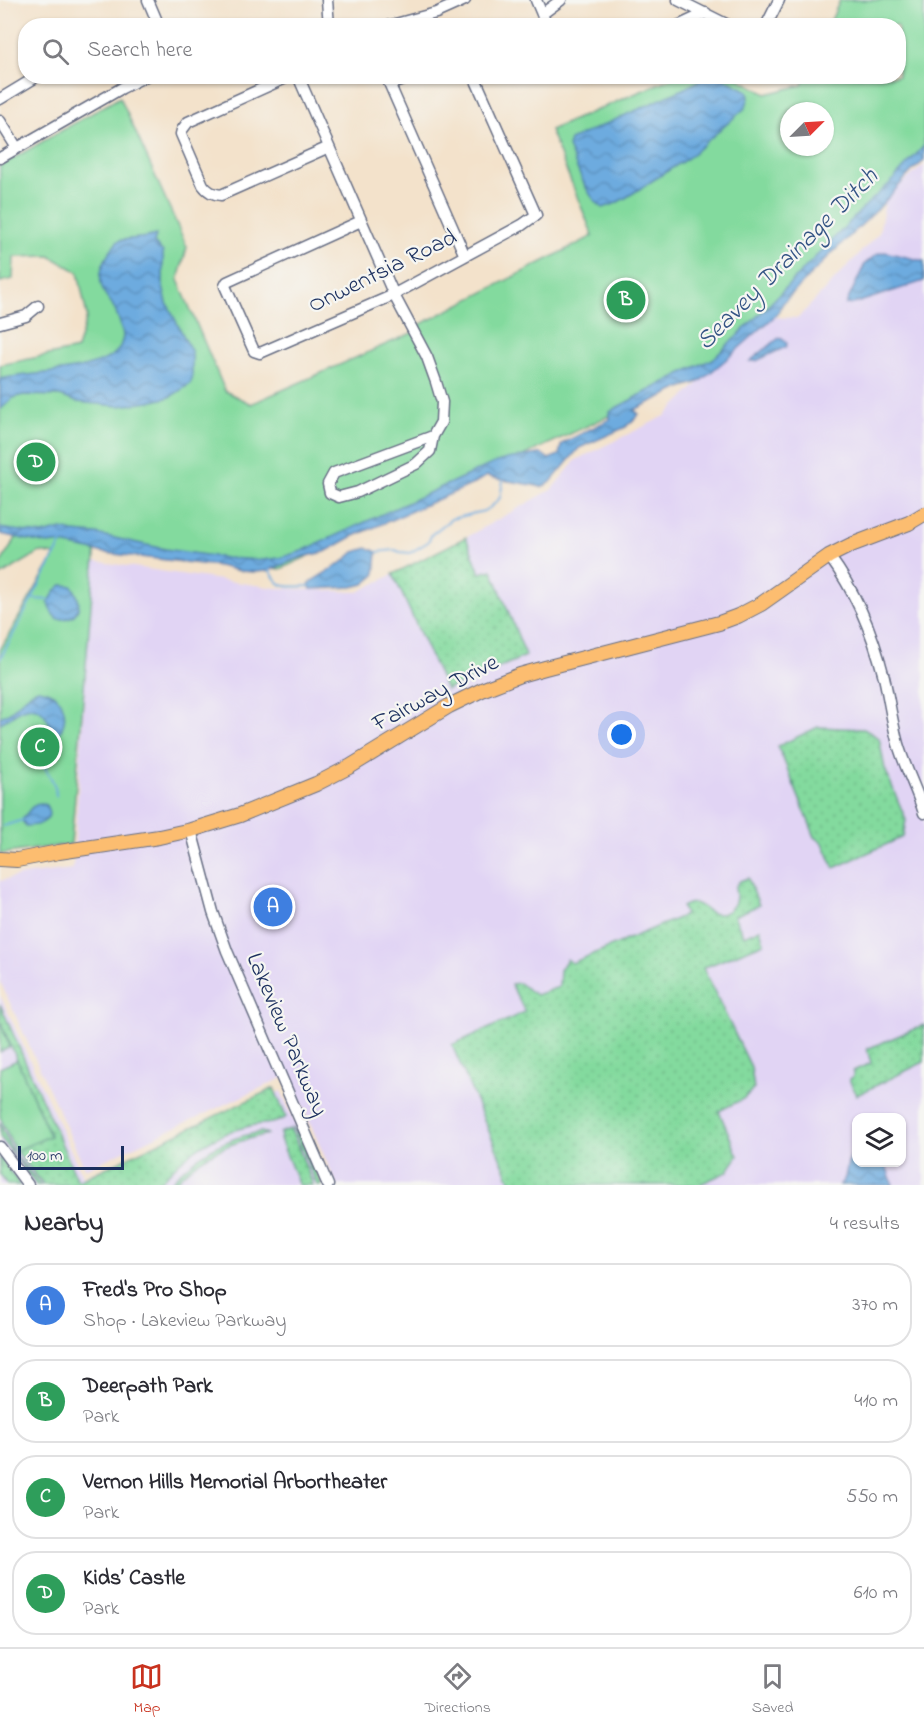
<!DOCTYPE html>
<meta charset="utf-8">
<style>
body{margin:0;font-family:"Indie Flower",sans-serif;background:#f7f7f7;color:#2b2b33}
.controls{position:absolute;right:18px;bottom:18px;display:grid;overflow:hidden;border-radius:12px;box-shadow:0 2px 4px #0004}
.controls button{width:54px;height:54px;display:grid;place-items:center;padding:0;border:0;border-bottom:2px solid #e1e1e2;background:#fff;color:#2b2b33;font:30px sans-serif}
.compass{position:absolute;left:780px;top:102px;width:54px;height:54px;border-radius:50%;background:#fff;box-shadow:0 2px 4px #0004;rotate:66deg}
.scale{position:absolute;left:18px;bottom:15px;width:106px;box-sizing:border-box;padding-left:6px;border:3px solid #1b2f5e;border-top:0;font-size:16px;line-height:21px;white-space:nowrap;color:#1b2f5e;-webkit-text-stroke:4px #f6f6f2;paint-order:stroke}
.you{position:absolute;left:622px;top:735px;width:21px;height:21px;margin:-15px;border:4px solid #fff;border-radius:50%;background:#1a73e8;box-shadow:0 0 0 9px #1a73e833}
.badge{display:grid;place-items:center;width:39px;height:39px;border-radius:50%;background:#c8321e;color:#fff;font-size:20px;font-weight:700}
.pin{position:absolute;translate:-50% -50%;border:3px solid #fff;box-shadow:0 2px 6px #0006}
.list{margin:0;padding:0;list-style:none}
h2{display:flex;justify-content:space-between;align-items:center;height:78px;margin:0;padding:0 24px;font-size:26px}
h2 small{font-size:20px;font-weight:400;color:#7c7c81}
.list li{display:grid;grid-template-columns:39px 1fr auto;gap:18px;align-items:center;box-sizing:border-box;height:84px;margin:0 12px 12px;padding:0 12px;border:2px solid #e1e1e2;border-radius:24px}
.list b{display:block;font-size:22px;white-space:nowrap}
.list p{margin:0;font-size:20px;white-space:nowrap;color:#7c7c81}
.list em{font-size:20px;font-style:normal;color:#7c7c81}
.icon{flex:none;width:33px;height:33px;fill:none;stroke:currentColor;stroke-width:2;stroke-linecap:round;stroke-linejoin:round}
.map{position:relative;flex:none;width:924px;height:1185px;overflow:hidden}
.search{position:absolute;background:#fff;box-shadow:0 2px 4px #0004;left:18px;right:18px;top:18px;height:66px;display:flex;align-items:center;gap:15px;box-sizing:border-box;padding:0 21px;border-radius:24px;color:#7c7c81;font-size:22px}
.sheet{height:462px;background:#fff}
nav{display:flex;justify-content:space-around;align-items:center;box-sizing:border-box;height:84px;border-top:2px solid #e1e1e2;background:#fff;font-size:16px;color:#7c7c81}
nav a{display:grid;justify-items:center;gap:3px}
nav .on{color:#c8321e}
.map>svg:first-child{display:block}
</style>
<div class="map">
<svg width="924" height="1185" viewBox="0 0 924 1185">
<defs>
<pattern id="grass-dots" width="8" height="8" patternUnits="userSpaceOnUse" patternTransform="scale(1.5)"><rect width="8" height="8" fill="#83da9e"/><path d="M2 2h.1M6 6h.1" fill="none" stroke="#71bb8a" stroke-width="1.8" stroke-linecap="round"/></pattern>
<pattern id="water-waves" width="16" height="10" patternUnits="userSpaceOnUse" patternTransform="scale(1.5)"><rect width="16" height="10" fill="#6dabdf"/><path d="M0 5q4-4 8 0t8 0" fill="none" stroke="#598cb8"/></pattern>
</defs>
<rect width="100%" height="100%" fill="#f6f6f2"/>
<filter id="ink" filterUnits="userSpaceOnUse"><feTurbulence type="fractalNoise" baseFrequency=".0167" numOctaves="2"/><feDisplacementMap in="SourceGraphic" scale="12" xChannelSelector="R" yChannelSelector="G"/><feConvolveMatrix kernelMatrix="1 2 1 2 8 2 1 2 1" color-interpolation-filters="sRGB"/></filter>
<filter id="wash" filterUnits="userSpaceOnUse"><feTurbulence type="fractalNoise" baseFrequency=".008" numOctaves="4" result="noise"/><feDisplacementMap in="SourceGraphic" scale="24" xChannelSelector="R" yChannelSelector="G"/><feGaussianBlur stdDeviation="1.35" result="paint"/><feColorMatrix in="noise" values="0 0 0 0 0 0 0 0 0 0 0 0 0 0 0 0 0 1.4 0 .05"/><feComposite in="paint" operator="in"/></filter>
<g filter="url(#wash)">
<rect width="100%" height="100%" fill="#f3e2cb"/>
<path fill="#e1d4f4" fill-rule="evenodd" d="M924 165V1185H337L289 1075 85 1169 0 981V881L23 875 73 869 93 561 275 588 358 592 454 544 551 490 576 460 665 416 766 317 798 318 879 233 886 197ZM856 1118H902V1162H856Z
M0 995 83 1177 281 1091 322 1185H0Z"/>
<path fill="url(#grass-dots)" stroke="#4f847e" stroke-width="1.5" d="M466 537 480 573 492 570 526 656 446 690 393 574Z
M818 727 864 729 879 738 885 769 906 820 903 837 834 868 823 843 815 837 778 746Z
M748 878 759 905 734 916 744 936 760 929 764 943 703 968 751 1067 754 1089 743 1099 719 1111 738 1156 727 1172 698 1185H512L452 1045 525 1012 511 984 519 983 536 995 559 987 560 970 567 959 572 963 685 915 682 907C698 897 701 909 712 913 724 917 736 908 736 896 736 893 735 890 735 887L740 881Z
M0 1004 78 1181 274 1088 286 1117C277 1125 262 1123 250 1126 213 1134 182 1155 158 1185H44L16 1151 50 1135 0 1021Z
M924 1025V1062L857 1095 849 1080 853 1077V1071L871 1063 867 1049Z
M0 1123 13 1153 41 1185H36L0 1137Z
M293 1127 300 1134 322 1185H317L316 1183Z
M290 1129 293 1134 313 1185H299L280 1139H281L280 1133Z
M261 1132 268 1134C231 1142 197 1155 173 1185H168C193 1156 224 1138 261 1132Z
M0 1157 20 1185H7L0 1174Z"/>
<path fill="#83da9e" stroke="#4f847e" stroke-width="1.5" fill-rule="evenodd" d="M840 0H924V157L720 364 281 569 180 559 96 545 71 844 0 854V650L55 555 40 552 0 576V564L18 535 0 532V365L77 349 87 316 78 272 50 256 14 257 13 279 0 282V166L120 97 187 247 178 280 225 391 251 404 412 333 417 326 593 236 550 130 674 77H736L766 94 802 85 806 77 898 76V26L829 25ZM789 111H825V147H789Z
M0 1022 10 1047 0 1052Z
M17 1060 50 1136 15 1151 0 1117V1068Z"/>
<path fill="url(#water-waves)" stroke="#446d9e" stroke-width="1.5" d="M709 76 721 77 748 91 749 98 745 108 688 158 627 197 614 204 603 208C586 197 577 166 568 147L570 140 679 91Z
M924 146V161L911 172 879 208 831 254 783 303 777 314 729 357 699 382 680 388 634 410 639 414C636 420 630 421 626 427L579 448 550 483 541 487C523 482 505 482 487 476L471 485 352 537 325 552 302 557 267 571 255 572 240 571 219 566 105 553 56 543 48 544 0 534V528L42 534 62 529 73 532 96 534 165 549 226 558 262 560 280 558 302 551 494 463 507 459 538 454H542L549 459 559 455 561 446 563 443 610 419V412L614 409 686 371 713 359 768 306 867 204 889 184Z
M156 235 154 243 163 252V287L167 303 192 353V380L189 385 170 397 149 402 119 406 77 402 60 396 23 395 13 398 0 410V379C29 372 100 374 119 349 120 347 123 339 123 336 123 331 116 310 113 306 110 300 105 296 103 290 95 272 107 254 118 241 130 238 144 239 156 235Z
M885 252 924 261V281L853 304H846L865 264 877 254Z
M779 338 784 340 787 344 786 347 756 361H750Z
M368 548 377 552 375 575 364 584 352 587 311 589 309 585 312 581 343 562 354 552Z
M62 585 72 586C84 604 80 620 57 619L52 613 48 603 56 590Z
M38 689C66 693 72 719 55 739H51C52 721 42 700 20 710 13 714 8 720 0 723V717C17 712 22 695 38 689Z
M40 803 45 804C56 820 40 826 26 826L23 822V818L32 807Z
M856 1148V1162L885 1163 893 1185H840L845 1178 848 1162Z"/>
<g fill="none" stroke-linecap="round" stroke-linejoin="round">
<path stroke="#6dabdf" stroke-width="2" d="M377 552 395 550 400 552 410 553 428 542 432 534 451 519 484 511 491 507 500 498 503 481
M268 567C281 592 285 586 309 586
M34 599 49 600
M0 659 62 542
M53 739C26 762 57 772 56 796
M3 826 23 820"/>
</g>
</g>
<g filter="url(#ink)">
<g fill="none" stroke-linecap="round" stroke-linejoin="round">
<defs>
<path id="minor" d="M148 0 159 26
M327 0 329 26
M536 0 547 26
M678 0 730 26
M542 14 561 0
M388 26 436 13 465 0
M678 26 706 13
M766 26 779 0
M290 76 188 122 182 130 181 134 203 185C208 192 213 194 221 195L329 147
M298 76 394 295 427 357 436 382 442 402 441 422 433 436 334 473 328 484 330 493 339 497 358 492 416 464 430 451 433 436
M386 76 465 256
M390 84 417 76
M0 99 38 76
M0 121 17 148
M0 158 122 88 146 76
M361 221 227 282 225 286 254 351 260 353 389 297 522 225 536 215 474 76
M0 323 26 316 38 306
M829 556C856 592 873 634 884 677 889 699 892 722 898 744 905 768 917 790 924 813
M191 830 213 912 227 951 328 1185
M0 1147 28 1185"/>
<path id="major" d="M0 859 17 860 59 852 159 837 191 830 240 815 316 784 351 766 449 706 484 689 520 675 545 668 719 623 738 616 761 604 829 556 851 545 909 523 924 514"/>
</defs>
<use href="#minor" stroke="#676e84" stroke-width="13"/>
<use href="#major" stroke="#676e84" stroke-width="16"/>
<use href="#minor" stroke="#fff" stroke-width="10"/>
<use href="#major" stroke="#fcbd6f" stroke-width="14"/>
</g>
</g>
<g text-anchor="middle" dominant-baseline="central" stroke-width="4.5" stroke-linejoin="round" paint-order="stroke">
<g font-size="24" fill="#1b2f5e" stroke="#f6f6f2">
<text transform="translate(383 272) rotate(-26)">Onwentsia Road</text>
<text transform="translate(436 694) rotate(-28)">Fairway Drive</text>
<text transform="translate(286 1035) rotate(67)">Lakeview Parkway</text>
</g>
<g font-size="26" font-style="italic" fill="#345485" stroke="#f6f6f2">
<text transform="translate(788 260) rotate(-45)">Seavey Drainage Ditch</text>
</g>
</g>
</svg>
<div class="controls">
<button><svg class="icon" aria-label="layers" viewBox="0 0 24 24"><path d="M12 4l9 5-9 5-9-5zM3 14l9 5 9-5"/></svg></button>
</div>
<svg class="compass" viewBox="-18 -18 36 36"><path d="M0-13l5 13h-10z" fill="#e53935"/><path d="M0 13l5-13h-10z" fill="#7c7c81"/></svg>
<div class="scale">100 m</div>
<div class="you"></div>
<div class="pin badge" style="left:273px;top:907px;background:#3f7fe0">A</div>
<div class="pin badge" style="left:626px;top:300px;background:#2e9e5b">B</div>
<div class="pin badge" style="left:40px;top:747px;background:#2e9e5b">C</div>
<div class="pin badge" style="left:36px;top:462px;background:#2e9e5b">D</div>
<div class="search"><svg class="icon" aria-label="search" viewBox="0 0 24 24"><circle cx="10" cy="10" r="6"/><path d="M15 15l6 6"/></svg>Search here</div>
</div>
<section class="sheet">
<h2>Nearby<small>4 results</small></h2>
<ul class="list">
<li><span class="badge" style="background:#3f7fe0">A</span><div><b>Fred's Pro Shop</b><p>Shop · Lakeview Parkway</p></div><em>370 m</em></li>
<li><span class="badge" style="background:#2e9e5b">B</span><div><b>Deerpath Park</b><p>Park</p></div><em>410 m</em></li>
<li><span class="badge" style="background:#2e9e5b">C</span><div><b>Vernon Hills Memorial Arbortheater</b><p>Park</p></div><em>550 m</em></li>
<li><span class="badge" style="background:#2e9e5b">D</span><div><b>Kids’ Castle</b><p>Park</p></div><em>610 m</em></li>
</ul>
</section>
<nav>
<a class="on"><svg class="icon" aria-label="map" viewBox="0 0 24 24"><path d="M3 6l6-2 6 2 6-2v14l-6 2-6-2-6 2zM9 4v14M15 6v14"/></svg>Map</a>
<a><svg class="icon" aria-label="directions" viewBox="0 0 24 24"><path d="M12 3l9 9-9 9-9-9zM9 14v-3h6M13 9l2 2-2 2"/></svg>Directions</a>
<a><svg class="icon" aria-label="saved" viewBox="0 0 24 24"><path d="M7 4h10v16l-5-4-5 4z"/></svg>Saved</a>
</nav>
